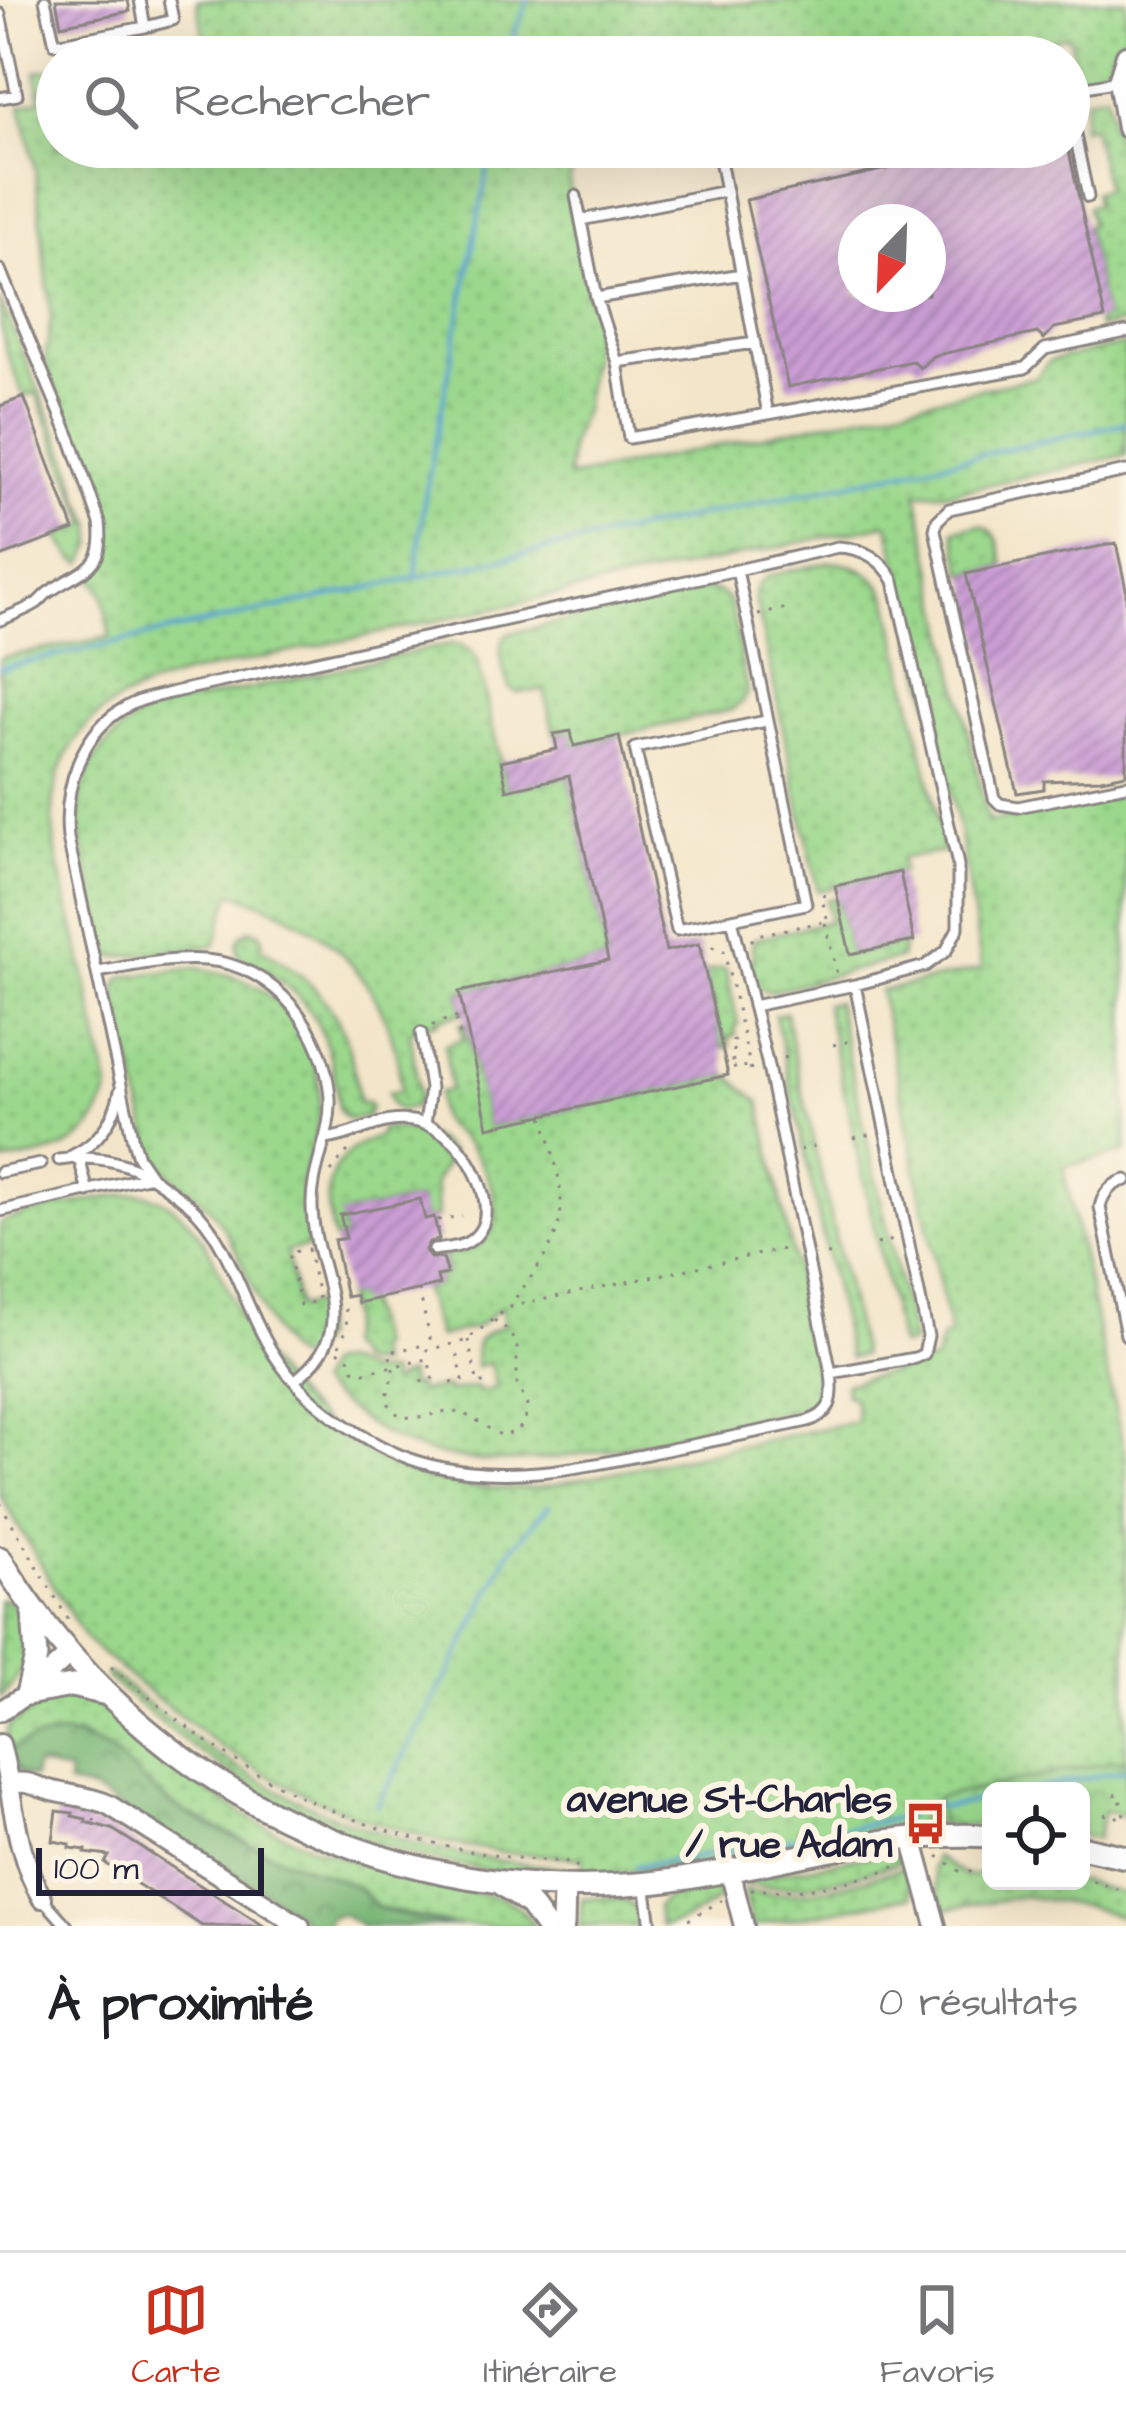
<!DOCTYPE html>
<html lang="fr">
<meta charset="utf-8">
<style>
body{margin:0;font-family:"Architects Daughter",sans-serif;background:#f6f6f6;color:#202124}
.controls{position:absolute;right:36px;bottom:36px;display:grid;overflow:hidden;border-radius:18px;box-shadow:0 12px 48px #0002}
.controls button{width:108px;height:108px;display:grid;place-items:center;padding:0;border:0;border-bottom:3px solid #e0e0e0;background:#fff;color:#202124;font:60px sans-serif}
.compass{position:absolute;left:838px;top:204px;width:108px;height:108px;border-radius:50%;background:#fff;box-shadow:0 12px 48px #0002;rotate:203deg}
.scale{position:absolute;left:36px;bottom:30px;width:228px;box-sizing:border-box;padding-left:12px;border:6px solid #22223b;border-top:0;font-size:33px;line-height:42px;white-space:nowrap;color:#22223b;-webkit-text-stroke:9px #fcf5e5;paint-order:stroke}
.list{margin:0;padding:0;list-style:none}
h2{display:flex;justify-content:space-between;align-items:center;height:156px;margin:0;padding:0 48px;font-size:51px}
h2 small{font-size:39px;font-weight:400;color:#757577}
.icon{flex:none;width:66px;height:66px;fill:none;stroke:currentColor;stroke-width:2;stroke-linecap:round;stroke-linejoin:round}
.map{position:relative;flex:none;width:1126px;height:1926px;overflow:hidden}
.search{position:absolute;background:#fff;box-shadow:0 12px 48px #0002;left:36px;right:36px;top:36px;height:132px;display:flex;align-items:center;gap:30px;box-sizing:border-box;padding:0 42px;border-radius:66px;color:#757577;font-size:45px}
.sheet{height:324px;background:#fff}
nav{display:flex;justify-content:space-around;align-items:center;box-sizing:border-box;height:168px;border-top:3px solid #e0e0e0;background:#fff;font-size:33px;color:#757577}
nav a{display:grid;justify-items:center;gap:6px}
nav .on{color:#c8321e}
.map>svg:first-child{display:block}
</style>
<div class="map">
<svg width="1126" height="1926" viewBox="0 0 1126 1926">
<defs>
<pattern id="grass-dots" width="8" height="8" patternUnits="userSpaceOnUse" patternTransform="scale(3)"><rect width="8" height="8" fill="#9bd88c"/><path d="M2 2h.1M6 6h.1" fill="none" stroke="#85b97a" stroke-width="1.8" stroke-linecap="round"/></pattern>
<pattern id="forest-crowns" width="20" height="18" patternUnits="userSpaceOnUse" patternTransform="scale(3)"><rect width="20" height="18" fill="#7cb878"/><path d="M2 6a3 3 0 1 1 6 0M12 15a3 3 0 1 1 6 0" fill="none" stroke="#659564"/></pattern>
<pattern id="park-crowns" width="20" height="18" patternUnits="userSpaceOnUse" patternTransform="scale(3)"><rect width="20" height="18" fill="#9bd88c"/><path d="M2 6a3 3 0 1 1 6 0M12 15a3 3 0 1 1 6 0" fill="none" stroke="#85b97a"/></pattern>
<pattern id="building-hatch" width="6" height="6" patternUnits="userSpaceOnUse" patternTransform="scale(3)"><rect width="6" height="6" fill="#ca9ed4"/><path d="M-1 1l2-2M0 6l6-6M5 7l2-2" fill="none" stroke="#a480ad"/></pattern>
</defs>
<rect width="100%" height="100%" fill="#fcf5e5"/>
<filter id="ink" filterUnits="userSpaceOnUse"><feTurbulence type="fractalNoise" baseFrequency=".00833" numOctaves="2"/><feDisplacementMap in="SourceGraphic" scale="24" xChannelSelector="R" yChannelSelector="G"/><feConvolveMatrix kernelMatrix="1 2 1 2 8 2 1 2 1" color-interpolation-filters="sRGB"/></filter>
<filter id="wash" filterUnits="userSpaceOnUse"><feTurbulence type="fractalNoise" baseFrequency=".004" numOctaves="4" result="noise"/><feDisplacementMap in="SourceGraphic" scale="48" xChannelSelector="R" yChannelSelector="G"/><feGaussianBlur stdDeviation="2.7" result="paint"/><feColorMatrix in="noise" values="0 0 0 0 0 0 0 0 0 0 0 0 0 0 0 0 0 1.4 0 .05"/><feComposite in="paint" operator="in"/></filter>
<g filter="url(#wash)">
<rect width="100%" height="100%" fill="#f3e5c9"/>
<path fill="url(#grass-dots)" stroke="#5e7d64" stroke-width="3" d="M197 0H711L713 4 825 0H1126V32L1115 44 1105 72 1080 77 1077 76 1069 36 968 57H110L204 37Z
M57 68V147H598L582 151 569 179 571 212 595 326 584 409 570 446 568 478 1037 377 1049 361 1126 344V455L948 493H917L988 822 1126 794V1152L1063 1167 1126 1460V1759L937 1798 942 1825 932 1821 930 1817H920L919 1825 725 1863 582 1876 583 1858 501 1852 443 1842 358 1817 313 1798 264 1773 220 1746 137 1683 86 1640 0 1495V1223C19 1215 125 1191 143 1194 146 1194 157 1198 160 1199 204 1221 221 1276 241 1318 280 1401 358 1462 447 1483 477 1490 508 1489 538 1488L857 1421 854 1398 846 1395 845 1384 935 1361 942 1338 950 1335 880 991 982 969 959 829 889 526 886 524 184 675C114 694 59 728 53 808 50 847 69 906 78 944 90 992 98 1040 109 1088 94 1150 55 1153 0 1163V658L110 637 103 593 93 580 107 561 111 540 95 484 45 362 51 318 35 167 21 106 41 100 36 72Z
M1106 93 1126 191V322L1099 328 1097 320 1105 318 1086 226 1091 224 1087 207 1096 204 1094 192 1106 189 1092 126 1081 128 1086 98Z
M0 299 71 465 80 498 93 524 94 544 83 564 74 559 58 536 88 524 36 393 24 397C8 358 0 341 0 299Z
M980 525C999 530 1000 549 1004 566L964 574 954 530Z
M830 562C858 564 877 573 889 600L945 852 901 858 902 872 818 891 755 597C756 586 762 579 771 575Z
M703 589C717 589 723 593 731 604L747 692 742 702 731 710 574 746 570 731 554 734 544 690 517 693 509 688C505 671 494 649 507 634Z
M451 644 461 645 476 656 507 789 569 776 608 960 459 992 463 1013 437 1019 438 1022 410 1031 419 1094 415 1106 400 1111 392 1105 388 1093 401 1091C396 989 328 918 231 893L215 946 116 957 107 952C99 927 95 902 90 877 86 859 80 839 80 820 78 766 111 731 156 709Z
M837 897 850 954 904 943 900 958 769 992 757 986 750 963 754 961 752 947 754 939 830 921 826 900Z
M251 930 260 932 263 941 260 947C329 989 350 1023 359 1103L367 1102 371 1107 367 1117 349 1120 339 1111C332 1033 313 992 240 957 234 945 238 935 251 930Z
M197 968C216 972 234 975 251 984 296 1007 322 1058 320 1108 319 1133 307 1156 303 1181 300 1203 306 1224 310 1246L286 1251 298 1307 322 1302 320 1339 307 1357C304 1357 301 1359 298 1359 277 1356 247 1272 237 1253 228 1233 216 1213 200 1198 179 1180 160 1170 150 1143L115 990 122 977 133 975Z
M723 968 726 970 738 1024 735 1026 736 1035 728 1038 730 1046 722 1048 705 972Z
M836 1002 913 1344 900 1346 825 1004Z
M786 1013 794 1055 862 1355 849 1358 775 1015Z
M465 1023 488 1127 728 1075 760 1102 816 1366 819 1385 815 1402 799 1409C742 1422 684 1435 626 1446 558 1459 492 1471 424 1451 384 1439 352 1414 321 1388L317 1384 326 1364C356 1358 349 1370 371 1373 377 1373 383 1373 390 1374V1382L393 1384 398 1378 408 1374 410 1386H417L419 1392 446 1387 447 1392 476 1387 478 1392 496 1388 490 1363 476 1366C473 1337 480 1336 504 1325L502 1306 477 1327 438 1337 423 1289 439 1285 437 1276 447 1274 443 1256C455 1253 469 1252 479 1245 513 1225 488 1167 468 1145 461 1136 445 1128 441 1120 437 1112 438 1099 439 1092L450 1090 445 1045 463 1039 460 1024Z
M384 1128C412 1128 433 1133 452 1154L435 1181 437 1217 425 1219 419 1199 341 1215 346 1238 334 1240C321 1190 326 1155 380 1136V1130Z
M356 1295 366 1301 378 1347 374 1349 378 1365 357 1363 355 1357 344 1345 349 1320 346 1297Z
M3 1599C41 1619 30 1674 0 1697V1600Z
M108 1673C120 1679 132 1691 144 1700 168 1719 193 1739 218 1755 324 1824 440 1860 566 1867L569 1869 570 1877C539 1874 508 1874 477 1869 324 1842 219 1778 106 1676Z
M72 1695 99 1705 166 1764 256 1822 313 1847 382 1870 444 1887 503 1898 520 1908 535 1926 452 1925 379 1908 357 1887 285 1861 177 1808 155 1793 107 1748 82 1737 64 1734 52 1735 10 1750 6 1737 9 1725 49 1700Z
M882 1853H893L902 1861C853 1878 797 1893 745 1884L753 1878Z
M935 1857 965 1876 991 1874V1881H1081L1126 1895V1918L1089 1907 1024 1896 942 1910 932 1867Z
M905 1867 912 1896 752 1926 744 1891C798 1900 854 1884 905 1867Z
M703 1887 716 1889 723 1895C704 1910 684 1924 660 1926L657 1908C667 1893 687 1891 703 1887Z
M582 1898C610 1899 637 1891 642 1926H580Z"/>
<path fill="url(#forest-crowns)" stroke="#4f6d5a" stroke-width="3" d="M64 1734C119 1743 135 1782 179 1809 233 1841 291 1861 350 1884 363 1889 367 1900 378 1907 389 1914 444 1924 460 1926H362L343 1914 331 1916 323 1926H311L275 1898 88 1789 68 1785 69 1772 36 1765 33 1778C16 1775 13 1767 10 1750L32 1740Z"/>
<path fill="url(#park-crowns)" stroke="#5e7d64" stroke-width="3" d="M1126 1759V1816L1104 1811 1097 1839 1081 1836V1791H991V1826L942 1825 936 1798Z"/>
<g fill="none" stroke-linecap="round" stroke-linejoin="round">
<path stroke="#5ba3d2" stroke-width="4.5" d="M510 57 515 32 528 0
M416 577 424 501 492 147
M0 668 1126 423
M1026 1791 1126 1770
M377 1806 470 1633 508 1553 549 1505
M636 1866 706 1856 908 1816 915 1807 933 1805 946 1807 991 1798"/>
</g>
<g id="blocks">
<path fill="url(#building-hatch)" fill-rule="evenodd" d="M56 0H128L130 11 61 25Z
M986 147H1068L1105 318 1054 328 1044 339 1037 333 933 356 920 368 913 361 788 387 746 200ZM856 222H928V294H856Z
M24 397 74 530 0 557V406Z
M1116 543 1126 589V774L1101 779 1044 781V789L1017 793 966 574Z
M571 731 574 746 619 736 666 951 699 944 728 1075 488 1127 459 992 608 960 569 776 507 790 501 761 557 749 554 734Z
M900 872 914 941 850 954 835 886Z
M420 1199 425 1219 434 1217 439 1240 429 1242 425 1250 430 1258H443L447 1274 437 1276 439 1285 358 1303 356 1295 346 1297 334 1240 346 1238 340 1215Z
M57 1811 73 1813 72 1816 86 1819V1822L112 1829 264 1926H202L105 1863 109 1856 85 1853 86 1850 70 1848V1844L53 1841Z"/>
</g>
</g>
<g filter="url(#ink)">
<use href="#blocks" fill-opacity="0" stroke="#8a8482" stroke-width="3"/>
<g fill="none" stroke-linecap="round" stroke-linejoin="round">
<defs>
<path id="service" d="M45 0 55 44 145 27 140 0
M0 14 17 95 0 98
M145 27 173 20 169 0
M1069 75 1076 89 1069 90
M727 147 718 149 768 414 1025 368 1045 349 1126 332
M576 196 596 298 617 362
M1088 197 1074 130 1078 100 1076 89 1118 81
M581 220 726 191
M0 270 71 440 100 523C106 569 83 569 52 590 46 593 42 599 37 603 26 610 12 615 0 620
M596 298 742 274
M755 343 617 362 629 438 768 414
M1126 471 949 509 937 521 935 530 994 798 1000 804 1018 807 1126 785
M737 570 838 547C863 548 882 559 894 581L958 865V928L946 951 925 966 855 985
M732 919 677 930 635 748 766 721
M97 972C133 966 170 957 206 960 275 965 326 1032 330 1098 332 1135 311 1169 312 1206 313 1275 367 1326 294 1381
M753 1006 855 985 928 1336 924 1354 915 1358 831 1373
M421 1033 430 1088 425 1124
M326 1139C359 1135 383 1114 418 1122 430 1125 442 1131 452 1140 474 1160 503 1217 471 1240 461 1248 446 1248 434 1250
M71 1156C98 1144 114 1120 120 1091
M79 1158 88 1192
M59 1160C97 1154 132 1162 163 1185 175 1194 188 1202 198 1213 235 1253 247 1319 281 1365 313 1409 378 1452 430 1465 507 1484 580 1468 656 1452 706 1442 757 1432 808 1421 833 1413 834 1397 831 1373L767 1062 732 919 806 904 737 570 174 692C159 696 142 698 128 706 81 730 63 789 68 838L133 1141 138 1157 151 1176
M0 1172 41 1164
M1126 1180C1112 1183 1103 1193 1100 1207L1126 1335
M0 1211 151 1176
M645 1883 651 1926
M42 1898 67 1926"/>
<path id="minor" d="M1126 55 1118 81 1126 128
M0 1711 27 1694 70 1654
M0 1744C14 1795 14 1851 42 1898
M10 1783C29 1781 32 1785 49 1790 70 1796 90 1796 109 1805L300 1926
M912 1838 936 1926
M730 1871 744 1926"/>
<path id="tertiary" d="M0 1558C140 1789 398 1915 667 1881 774 1867 882 1829 991 1836
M27 1694 36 1657 33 1612
M27 1694 72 1686 107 1694
M1081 1847 1126 1857
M502 1884 530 1905 545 1926
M563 1926 564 1888"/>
</defs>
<use href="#service" stroke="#8a8482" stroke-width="15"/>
<use href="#minor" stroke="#8a8482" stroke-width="24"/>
<use href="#tertiary" stroke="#8a8482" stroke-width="27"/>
<path stroke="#8a8482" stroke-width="3" stroke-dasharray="3 9" stroke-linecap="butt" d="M0 406 24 397
M1117 549 1126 548
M758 615 791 607
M825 923 838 978
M751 941 757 935 828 921 821 896 827 895
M700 950 712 947 724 951 751 1070
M456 1020 461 1039
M432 1026 438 1022 464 1016
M833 1045 855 1040
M783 1058 794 1055
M733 1062 731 1051 735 1050 733 1041 743 1039
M725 1063 733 1062 735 1069 747 1066
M854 1138 876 1133
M800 1150 815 1146
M331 1172 351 1147
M437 1229H440L438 1220 462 1216
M877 1244 894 1240
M308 1249 319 1301 300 1305 289 1253Z
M827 1255 838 1253
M419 1290 432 1347
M509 1307C528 1280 555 1250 560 1217 565 1184 550 1146 543 1115
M494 1320 505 1328 517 1344V1385L527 1404 525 1420 519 1429 504 1436C486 1430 472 1413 453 1412 434 1411 403 1428 390 1406 383 1394 394 1382 393 1370 393 1364 390 1358 389 1352L425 1345 427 1350 465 1341 508 1308 522 1304 788 1248
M468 1340 478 1384 491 1381
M339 1346 347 1328 345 1304
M338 1351 350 1359 353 1369 365 1372 428 1359 433 1379 420 1382
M451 1383 463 1381 456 1347
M0 1503 69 1621
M111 1667C152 1700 193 1734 238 1762 339 1825 453 1858 572 1862L577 1867
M1114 1795 1119 1794 1125 1819
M1104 1814 1126 1819
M93 1819 98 1824
M938 1856 961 1872 991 1870
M1081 1877 1126 1892
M751 1889C800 1895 855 1882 900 1865
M678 1926 722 1900"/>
<use href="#service" stroke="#fff" stroke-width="9"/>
<use href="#minor" stroke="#fff" stroke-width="18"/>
<use href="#tertiary" stroke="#fff" stroke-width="21"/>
</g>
</g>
<defs>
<symbol id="bus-bare" viewBox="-9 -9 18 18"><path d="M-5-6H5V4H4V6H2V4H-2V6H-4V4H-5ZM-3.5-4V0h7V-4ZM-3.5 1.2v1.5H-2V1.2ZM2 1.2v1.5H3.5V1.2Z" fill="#c8321e" stroke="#fcf5e5" stroke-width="2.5" paint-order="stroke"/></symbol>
</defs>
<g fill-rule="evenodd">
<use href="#bus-bare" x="896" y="1794" width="59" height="59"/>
</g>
<g text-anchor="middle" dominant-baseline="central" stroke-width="12" stroke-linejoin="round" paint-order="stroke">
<g font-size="39" font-weight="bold" fill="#22223b" stroke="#fcf5e5" text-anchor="end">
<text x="892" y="1801">avenue St-Charles<tspan x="892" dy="45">/ rue Adam</tspan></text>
</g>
</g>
</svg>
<div class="controls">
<button><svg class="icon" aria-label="locate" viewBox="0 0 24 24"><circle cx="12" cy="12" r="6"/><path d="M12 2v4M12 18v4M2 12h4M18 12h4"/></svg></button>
</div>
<svg class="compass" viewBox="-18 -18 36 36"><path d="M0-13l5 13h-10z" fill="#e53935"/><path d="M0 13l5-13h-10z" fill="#757577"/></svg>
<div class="scale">100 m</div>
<div class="search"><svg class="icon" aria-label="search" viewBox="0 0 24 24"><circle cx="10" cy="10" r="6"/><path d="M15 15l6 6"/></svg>Rechercher</div>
</div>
<section class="sheet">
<h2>À proximité<small>0 résultats</small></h2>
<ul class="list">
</ul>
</section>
<nav>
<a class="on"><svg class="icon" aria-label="map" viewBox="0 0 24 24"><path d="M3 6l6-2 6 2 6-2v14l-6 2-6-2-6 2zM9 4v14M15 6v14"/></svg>Carte</a>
<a><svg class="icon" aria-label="directions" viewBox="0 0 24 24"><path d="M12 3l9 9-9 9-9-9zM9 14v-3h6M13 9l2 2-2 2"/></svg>Itinéraire</a>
<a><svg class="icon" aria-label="saved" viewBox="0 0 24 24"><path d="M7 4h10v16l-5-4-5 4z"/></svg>Favoris</a>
</nav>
